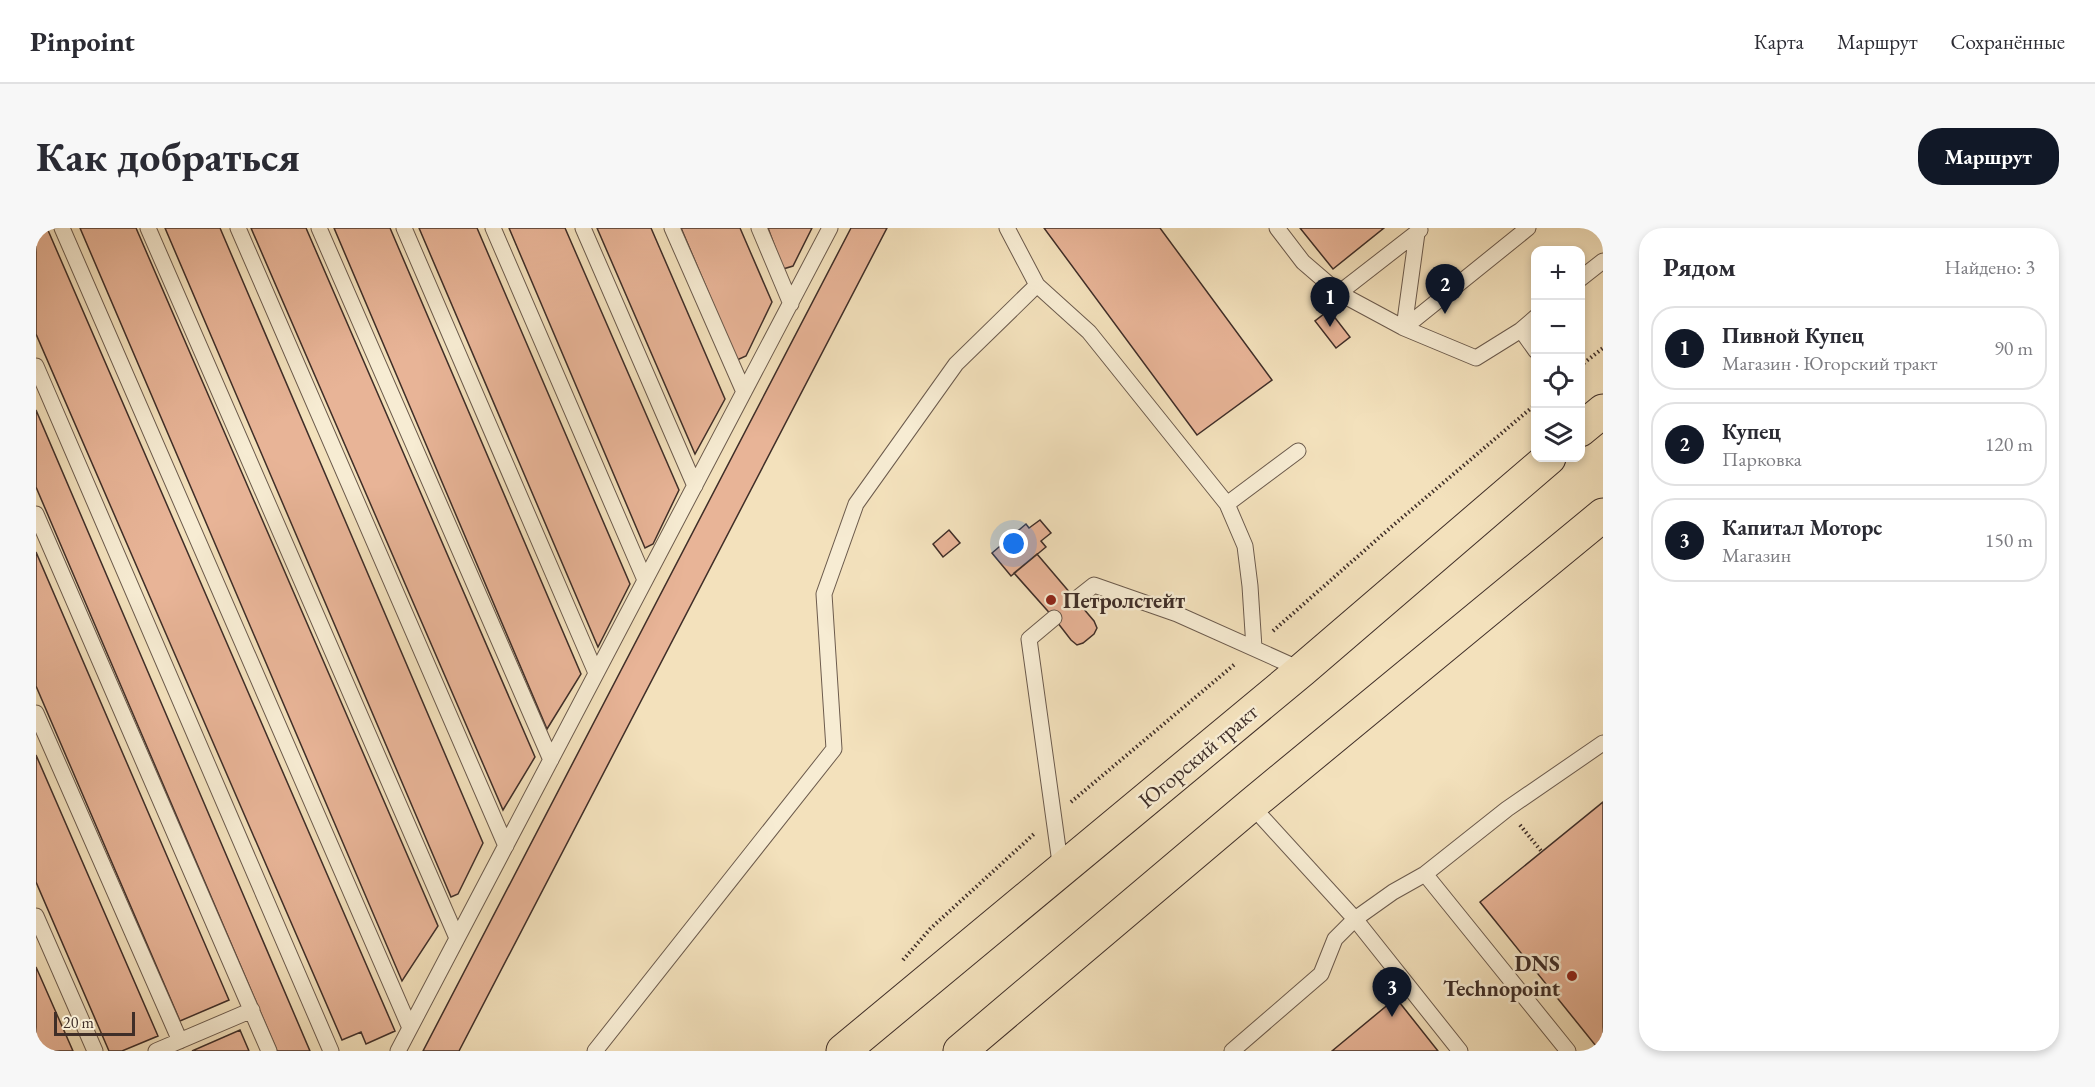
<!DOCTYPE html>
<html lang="ru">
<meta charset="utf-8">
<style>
body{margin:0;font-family:"EB Garamond",serif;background:#f7f7f7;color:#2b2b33}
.controls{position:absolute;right:18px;top:18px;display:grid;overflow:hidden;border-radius:12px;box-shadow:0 3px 9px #0003}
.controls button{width:54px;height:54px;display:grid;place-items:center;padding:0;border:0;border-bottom:2px solid #e1e1e2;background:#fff;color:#2b2b33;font:30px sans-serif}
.scale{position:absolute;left:18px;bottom:15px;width:81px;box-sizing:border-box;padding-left:6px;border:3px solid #3f2e28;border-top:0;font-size:16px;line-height:21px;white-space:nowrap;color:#3f2e28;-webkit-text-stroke:4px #f7ecd3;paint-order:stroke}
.you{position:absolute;left:978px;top:316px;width:21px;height:21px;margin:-15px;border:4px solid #fff;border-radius:50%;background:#1a73e8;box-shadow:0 0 0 9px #1a73e833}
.badge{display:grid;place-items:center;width:39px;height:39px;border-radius:50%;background:#111827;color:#fff;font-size:20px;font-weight:700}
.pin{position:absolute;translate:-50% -50px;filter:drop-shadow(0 2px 3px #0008)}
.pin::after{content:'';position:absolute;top:32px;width:21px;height:18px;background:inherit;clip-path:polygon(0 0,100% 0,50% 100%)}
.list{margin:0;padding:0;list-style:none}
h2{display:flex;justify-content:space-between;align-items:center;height:78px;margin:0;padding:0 24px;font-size:26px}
h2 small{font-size:20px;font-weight:400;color:#7c7c81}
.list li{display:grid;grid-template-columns:39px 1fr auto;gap:18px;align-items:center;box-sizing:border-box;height:84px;margin:0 12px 12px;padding:0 12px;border:2px solid #e1e1e2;border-radius:24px}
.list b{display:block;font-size:22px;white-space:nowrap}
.list p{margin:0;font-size:20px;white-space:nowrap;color:#7c7c81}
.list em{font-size:20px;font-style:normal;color:#7c7c81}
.icon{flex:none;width:33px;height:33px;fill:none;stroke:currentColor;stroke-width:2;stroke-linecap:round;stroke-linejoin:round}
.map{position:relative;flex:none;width:1567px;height:823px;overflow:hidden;border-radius:24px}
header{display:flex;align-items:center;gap:36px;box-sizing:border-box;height:84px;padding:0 30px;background:#fff;border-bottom:2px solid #e1e1e2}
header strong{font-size:28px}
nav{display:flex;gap:33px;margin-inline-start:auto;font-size:21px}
.intro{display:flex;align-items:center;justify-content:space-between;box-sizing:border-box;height:144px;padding:0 36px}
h1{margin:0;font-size:42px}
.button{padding:15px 27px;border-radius:24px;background:#111827;color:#fff;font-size:21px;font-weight:700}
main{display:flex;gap:36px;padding:0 36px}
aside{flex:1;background:#fff;border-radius:24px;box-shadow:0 3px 9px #0003}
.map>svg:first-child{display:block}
</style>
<header>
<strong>Pinpoint</strong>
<nav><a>Карта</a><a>Маршрут</a><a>Сохранённые</a></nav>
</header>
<div class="intro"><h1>Как добраться</h1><a class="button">Маршрут</a></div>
<main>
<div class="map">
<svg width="1567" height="823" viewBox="0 0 1567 823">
<rect width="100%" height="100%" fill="#f3e1bc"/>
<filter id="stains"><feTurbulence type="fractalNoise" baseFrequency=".00333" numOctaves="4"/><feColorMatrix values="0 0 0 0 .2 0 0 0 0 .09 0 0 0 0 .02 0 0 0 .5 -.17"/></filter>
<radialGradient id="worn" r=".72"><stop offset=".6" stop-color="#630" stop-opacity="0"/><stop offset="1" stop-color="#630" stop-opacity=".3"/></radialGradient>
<path fill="#e8b497" stroke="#3f2e28" stroke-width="1.5" d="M0 0H11L359 803 330 816 325 804 306 812 0 106Z
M44 0H100L402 698 366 753Z
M129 0H184L447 615 422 666 415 669Z
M215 0H270L499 529 467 582Z
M298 0H354L545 446 511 501Z
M383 0H441L594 356 562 419Z
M473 0H529L643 262 617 316 609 320Z
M561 0H615L689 171 659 226Z
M645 0H704L736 74 710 128 701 132Z
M732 0H776L757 38 747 41Z
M815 0H851L423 823H387Z
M1008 0H1124L1236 152 1161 207Z
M1264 0H1348L1297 41Z
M1293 82 1314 109 1300 120 1279 93Z
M0 182 274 823H241L0 259Z
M1004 292 1015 305 1005 313 1010 319 975 348 956 325 990 296 993 300Z
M913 302 924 315 907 329 897 316Z
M0 324 193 772 144 793 0 458Z
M1001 326 1058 393 1061 400 1058 406 1047 415 1041 417 1035 412 1018 390 978 345Z
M0 527 122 808 86 823H73L0 654Z
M1567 574V823H1564L1444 674Z
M0 739 37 823H0Z
M1360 770 1402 823H1296L1302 818Z
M204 802 213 823H156Z"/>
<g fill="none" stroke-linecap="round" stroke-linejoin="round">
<defs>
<path id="lane" d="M26 0 374 800
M112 0 421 710
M202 0 470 618
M283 0 515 532
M368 0 560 445
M457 0 609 352
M547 0 659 258
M636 0 708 164
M723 0 755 76
M971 0 1001 57 1053 104 1191 276 1209 318 1214 358 1218 420
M1241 0 1267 34 1303 65 1368 100 1492 0
M1381 5 1368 100 1440 130 1485 102 1500 123
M1544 51 1567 33
M1303 65 1384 2
M1485 102 1500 89
M0 138 295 823
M1191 276 1262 223
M0 286 233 823
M1039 372 1058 357 1141 386 1266 442
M1018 390 993 411 1025 642
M0 485 144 813
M1215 577 1319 691 1424 823
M1389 646 1532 823
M0 688 59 823
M120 823 216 782
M362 823 794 0
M559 823 798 521 788 366 820 276 920 136 1001 57
M1196 823 1285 746 1299 711 1319 691 1357 664 1389 646 1471 581 1567 515"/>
<path id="primary" d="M1544 202 1567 183
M807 823 1266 442 1513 230
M924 823 1215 577 1567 287"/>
</defs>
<use href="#lane" stroke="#6c5b4d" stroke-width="17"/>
<use href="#primary" stroke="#3f2e28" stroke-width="35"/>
<path stroke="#3f2e28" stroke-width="4" stroke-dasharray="1.5 3" stroke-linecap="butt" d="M1544 138 1567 120
M1237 403 1354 300 1500 176
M1035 574 1199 436
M1484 597 1506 624
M867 732 894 701 998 606"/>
<use href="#lane" stroke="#f7ecd3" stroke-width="15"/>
<use href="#primary" stroke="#f3e1bc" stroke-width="33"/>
</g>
<g fill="#8f2418" stroke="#f7ecd3" stroke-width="2">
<circle cx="1015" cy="372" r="6"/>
<circle cx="1536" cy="748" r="6"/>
</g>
<g text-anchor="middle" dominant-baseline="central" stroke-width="5" stroke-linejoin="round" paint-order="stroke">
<g font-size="22" font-weight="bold" fill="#3f2e28" stroke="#f7ecd3" text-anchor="start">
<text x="1027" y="372">Петролстейт</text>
<text x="1524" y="735" text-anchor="end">DNS<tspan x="1524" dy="25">Technopoint</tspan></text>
</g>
<g font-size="22" fill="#3f2e28" stroke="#f7ecd3">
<text transform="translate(1162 528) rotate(-40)">Югорский тракт</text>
</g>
</g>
<rect width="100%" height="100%" filter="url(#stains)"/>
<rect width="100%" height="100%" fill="url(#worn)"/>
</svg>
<div class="controls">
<button>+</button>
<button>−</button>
<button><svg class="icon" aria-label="locate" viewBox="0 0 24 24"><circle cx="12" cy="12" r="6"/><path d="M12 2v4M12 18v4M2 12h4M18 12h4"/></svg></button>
<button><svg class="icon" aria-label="layers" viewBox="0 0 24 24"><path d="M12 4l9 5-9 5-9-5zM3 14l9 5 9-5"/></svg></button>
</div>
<div class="scale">20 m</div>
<div class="you"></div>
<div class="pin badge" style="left:1294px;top:99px">1</div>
<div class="pin badge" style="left:1409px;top:86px">2</div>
<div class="pin badge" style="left:1356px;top:789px">3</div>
</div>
<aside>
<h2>Рядом<small>Найдено: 3</small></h2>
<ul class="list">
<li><span class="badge">1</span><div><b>Пивной Купец</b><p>Магазин · Югорский тракт</p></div><em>90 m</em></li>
<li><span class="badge">2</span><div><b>Купец</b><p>Парковка</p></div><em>120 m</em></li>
<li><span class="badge">3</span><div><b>Капитал Моторс</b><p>Магазин</p></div><em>150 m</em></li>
</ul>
</aside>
</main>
